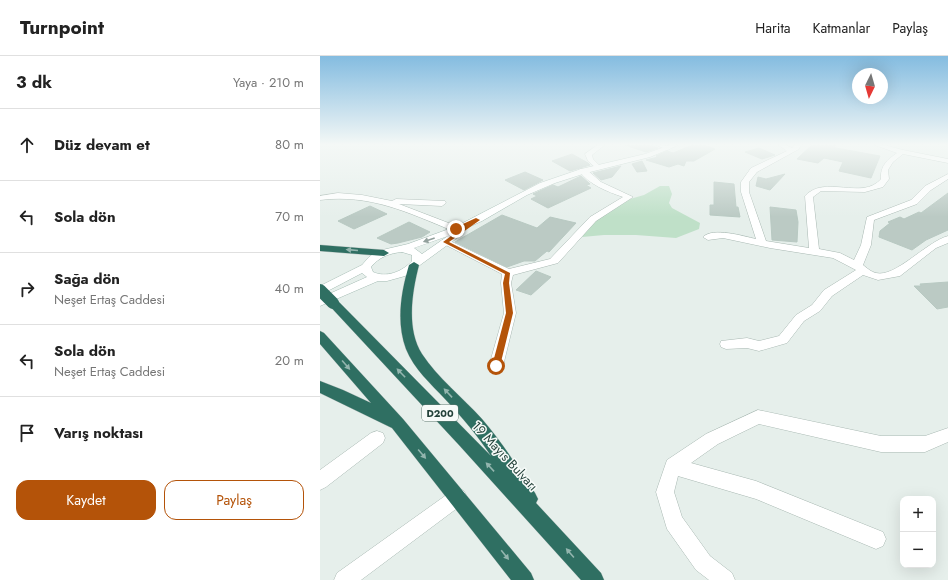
<!DOCTYPE html>
<html lang="tr">
<meta charset="utf-8">
<style>
body{margin:0;font-family:Jost,sans-serif;background:#f2f2f2;color:#222}
.controls{position:absolute;right:12px;bottom:12px;display:grid;overflow:hidden;border-radius:8px;box-shadow:0 4px 16px #0002}
.controls button{width:36px;height:36px;display:grid;place-items:center;padding:0;border:0;border-bottom:1px solid #e0e0e0;background:#fff;color:#222;font:20px sans-serif}
.compass{position:absolute;left:532px;top:12px;width:36px;height:36px;border-radius:50%;background:#fff;box-shadow:0 4px 16px #0002;rotate:185deg}
.stop{position:absolute;width:12px;height:12px;margin:-9px;border:3px solid #b45309;border-radius:50%;background:#fff}
.stop.end{background:#b45309;border-color:#fff;box-shadow:0 1px 4px #0008}
.list{margin:0;padding:0;list-style:none}
h2{display:flex;justify-content:space-between;align-items:center;height:52px;margin:0;padding:0 16px;font-size:17px}
h2 small{font-size:13px;font-weight:400;color:#767676}
.list li{display:grid;grid-template-columns:26px 1fr auto;gap:12px;align-items:center;box-sizing:border-box;height:72px;padding:0 16px;border-top:1px solid #e0e0e0}
.list b{display:block;font-size:15px;white-space:nowrap}
.list p{margin:0;font-size:13px;white-space:nowrap;color:#767676}
.list em{font-size:13px;font-style:normal;color:#767676}
.actions{display:flex;gap:8px;padding:12px 16px}
.actions a{flex:1;padding:9px 0;border:1px solid #b45309;border-radius:12px;text-align:center;font-size:14px;color:#b45309}
.actions .main{background:#b45309;color:#fff}
.icon{flex:none;width:22px;height:22px;fill:none;stroke:currentColor;stroke-width:2;stroke-linecap:round;stroke-linejoin:round}
.map{position:relative;flex:none;width:628px;height:524px;overflow:hidden}
header{display:flex;align-items:center;gap:24px;box-sizing:border-box;height:56px;padding:0 20px;background:#fff;border-bottom:1px solid #e0e0e0}
header strong{font-size:19px}
nav{display:flex;gap:22px;margin-inline-start:auto;font-size:14px}
main{display:flex}
aside{flex:1;background:#fff}
.map>svg:first-child{display:block}
</style>
<header>
<strong>Turnpoint</strong>
<nav><a>Harita</a><a>Katmanlar</a><a>Paylaş</a></nav>
</header>
<main>
<aside>
<h2>3 dk<small>Yaya · 210 m</small></h2>
<ul class="list">
<li><svg class="icon" aria-label="ahead" viewBox="0 0 24 24"><path d="M12 20V5M6 11l6-6 6 6"/></svg><div><b>Düz devam et</b></div><em>80 m</em></li>
<li><svg class="icon" aria-label="left" viewBox="0 0 24 24"><path d="M17 20v-9H6M10 6l-5 5 5 5"/></svg><div><b>Sola dön</b></div><em>70 m</em></li>
<li><svg class="icon" aria-label="right" viewBox="0 0 24 24"><path d="M7 20v-9h11M14 6l5 5-5 5"/></svg><div><b>Sağa dön</b><p>Neşet Ertaş Caddesi</p></div><em>40 m</em></li>
<li><svg class="icon" aria-label="left" viewBox="0 0 24 24"><path d="M17 20v-9H6M10 6l-5 5 5 5"/></svg><div><b>Sola dön</b><p>Neşet Ertaş Caddesi</p></div><em>20 m</em></li>
<li><svg class="icon" aria-label="arrive" viewBox="0 0 24 24"><path d="M6 21V4h12l-3 4 3 4H6"/></svg><div><b>Varış noktası</b></div></li>
</ul>
<div class="actions"><a class="main">Kaydet</a><a>Paylaş</a></div>
</aside>
<div class="map">
<svg width="628" height="524" viewBox="0 0 628 524">
<rect width="100%" height="100%" fill="#e6efeb"/>
<path fill="#bfe0c8" d="M340 130H349L352 138 349 147 352 152 380 167 379 173 356 182 316 179H284L262 181 273 166 310 143 324 139Z"/>
<path fill="#bbcac4" stroke="#b8c9c2" d="M305 88H327L338 92 326 96 305 89Z
M375 88H382L395 93 374 105H366L364 110 358 108 349 111 326 104 338 101 336 100 347 95 353 97Z
M493 88H516L514 91 516 92 560 100 551 122 519 115 523 106 504 102 498 107 477 103Z
M439 92 455 99 442 103 425 96Z
M252 98 268 107 270 109 250 115 232 105Z
M322 105 327 115 317 116 312 108Z
M301 110 292 121 281 124 273 117Z
M205 116 223 124 204 134 185 124Z
M465 118 450 134 436 130 438 121 446 123Z
M261 120 270 128 266 129 271 132 228 152 211 143 217 140 213 138 233 129 238 131Z
M394 126 414 128 416 151H418L420 161 390 159V149H394Z
M628 137V174L606 184 592 194 559 181 560 175 570 167 568 166 580 161 584 163 599 156 601 157Z
M50 150 67 158 34 173 18 165Z
M450 151 476 154 478 166 477 186 452 184Z
M182 159 217 172 230 161 256 167 229 196 227 195 215 205H204L187 211 135 186Z
M89 166 110 176 102 181 78 187 71 188 57 182Z
M216 215 231 221 211 239 196 234Z
M628 226V251L617 253 594 230H601L600 228Z"/>
<g fill="none" stroke-linecap="round" stroke-linejoin="round">
<defs>
<path id="street" d="M279 88H286L272 99 273 103 281 111 277 113 268 105 265 98Z
M334 88H342L351 92 348 94Z
M457 88H464L472 92 475 88H481L479 93 437 116 429 126V136L446 185 489 192 485 140C505 118 542 145 561 123 560 110 567 104 577 97L552 88H560L583 94 628 103V107L583 98 573 106 568 114 569 123 563 131 545 136 501 135 493 141 499 193 520 197 534 204 541 189 547 161 591 144 605 130 628 118V123L611 134 597 148 554 164 551 189 543 209C547 212 551 216 556 217 575 222 606 186 628 180V187L616 192 580 220 558 224 543 219 512 240 500 255 484 265 467 287 439 295 427 292 406 293 401 291 400 288 401 285 427 282 439 285 459 280 476 259 492 249 504 234 536 214 513 202 450 192 403 182 388 184 383 181C393 171 423 180 436 183L421 136V126L431 112 467 95Z
M260 113H266L281 126 313 141 276 165 238 207 193 219 191 227 196 257 183 310 181 314 176 315 171 314 169 310 184 257 181 227 182 218 120 186 122 184H128L189 213 230 203 270 161 303 141C286 135 270 129 259 115Z
M18 137 42 139 72 145 76 143 125 145 126 147 122 150 79 148 139 171 141 173 139 175H133C87 156 50 138 0 144V140Z
M438 354 561 380H605L628 372V386L605 396H561L439 368 398 388 371 407 436 425 563 476 566 483 563 490 556 493 436 443 358 420 354 436 362 461 390 500 412 517 415 524H389L376 514 347 473 336 436 347 404 386 378Z
M57 375 63 377 65 382 63 387 6 431 0 434V414L51 377Z
M138 432 144 435 147 441 144 447 41 524H14L17 517 132 435Z"/>
<path id="secondary" d="M353 88H361L330 101 266 117 235 127 207 139 162 165 135 177 139 180 137 182 85 220 67 225H58L0 250V242L47 221 42 217 0 239V230L42 209 49 201 58 195 88 188 137 170 220 127 261 113 325 98ZM128 180 102 198 94 192ZM82 196 92 199V205C82 216 66 222 53 216L51 211C59 201 70 197 82 196Z"/>
<path id="highway" d="M0 189 64 194 69 197 64 200 0 195Z
M94 206 99 209C92 236 86 273 102 298 117 321 143 342 162 363 182 386 198 412 215 437L218 443 216 447 281 517 284 524H261L139 389 7 247 9 244H17L171 400C158 380 142 361 125 343 111 328 94 313 86 293 76 266 81 236 89 209Z
M0 275 4 277 83 363 211 517 214 524H191L72 372 0 337V325L23 334 51 347 0 288Z"/>
</defs>
<use href="#street" stroke="#a8b8b2" stroke-width="1"/>
<use href="#secondary" stroke="#a4bbb3" stroke-width="1"/>
<use href="#highway" stroke="#c2cac8" stroke-width="1"/>
<use href="#street" fill="#fff" fill-rule="evenodd"/>
<use href="#secondary" fill="#fff" fill-rule="evenodd"/>
<use href="#highway" fill="#2f6f62" fill-rule="evenodd"/>
<defs>
<path id="highway-bridge" d="M0 234 13 247"/>
</defs>
<use href="#highway-bridge" stroke="#c2cac8" stroke-width="12" stroke-linecap="butt"/>
<use href="#highway-bridge" stroke="#2f6f62" stroke-width="12"/>
</g>
<defs><path id="oneway-solid" d="M-6-.8H1V-3.2L6.5 0L1 3.2V.8H-6Z"/></defs>
<use fill="#92a09c" href="#oneway-solid" transform="translate(109 184) rotate(161)"/>
<g fill="#93b5ae">
<use href="#oneway-solid" transform="translate(32 194) rotate(-175)"/>
<use href="#oneway-solid" transform="translate(26 309) rotate(49)"/>
<use href="#oneway-solid" transform="translate(81 317) rotate(-134)"/>
<use href="#oneway-solid" transform="translate(128 337) rotate(-133)"/>
<use href="#oneway-solid" transform="translate(102 398) rotate(50)"/>
<use href="#oneway-solid" transform="translate(170 411) rotate(-133)"/>
<use href="#oneway-solid" transform="translate(250 497) rotate(-131)"/>
<use href="#oneway-solid" transform="translate(185 499) rotate(51)"/>
</g>
<linearGradient id="sky" x2="0" y2="1"><stop stop-color="#84bce0"/><stop offset="0.55" stop-color="#f4f8f6"/><stop offset="1" stop-color="#f4f8f6" stop-opacity="0"/></linearGradient>
<rect width="628" height="161" fill="url(#sky)"/>
<path fill="#b45309" d="M156 162 160 164 129 186 190 217 189 227 193 257 180 310 176 313 172 310 186 257 183 227 185 218 123 186 142 172 136 175 134 172Z"/>
<g text-anchor="middle" dominant-baseline="central" stroke-width="3" stroke-linejoin="round" paint-order="stroke">
<rect fill="#f7fbf9" stroke="#637a73" stroke-width="1" x="102" y="349" width="36" height="16" rx="3"/>
<g font-size="10" font-weight="bold" fill="#24423a">
<text x="120" y="357">D200</text>
</g>
<g font-size="13" fill="#24423a" stroke="#f7fbf9">
<text transform="translate(185 400) rotate(47)">19 Mayıs Bulvarı</text>
</g>
</g>
</svg>
<div class="controls">
<button>+</button>
<button>−</button>
</div>
<svg class="compass" viewBox="-18 -18 36 36"><path d="M0-13l5 13h-10z" fill="#e53935"/><path d="M0 13l5-13h-10z" fill="#767676"/></svg>
<div class="stop" style="left:176px;top:310px"></div>
<div class="stop end" style="left:136px;top:173px"></div>
</div>
</main>
